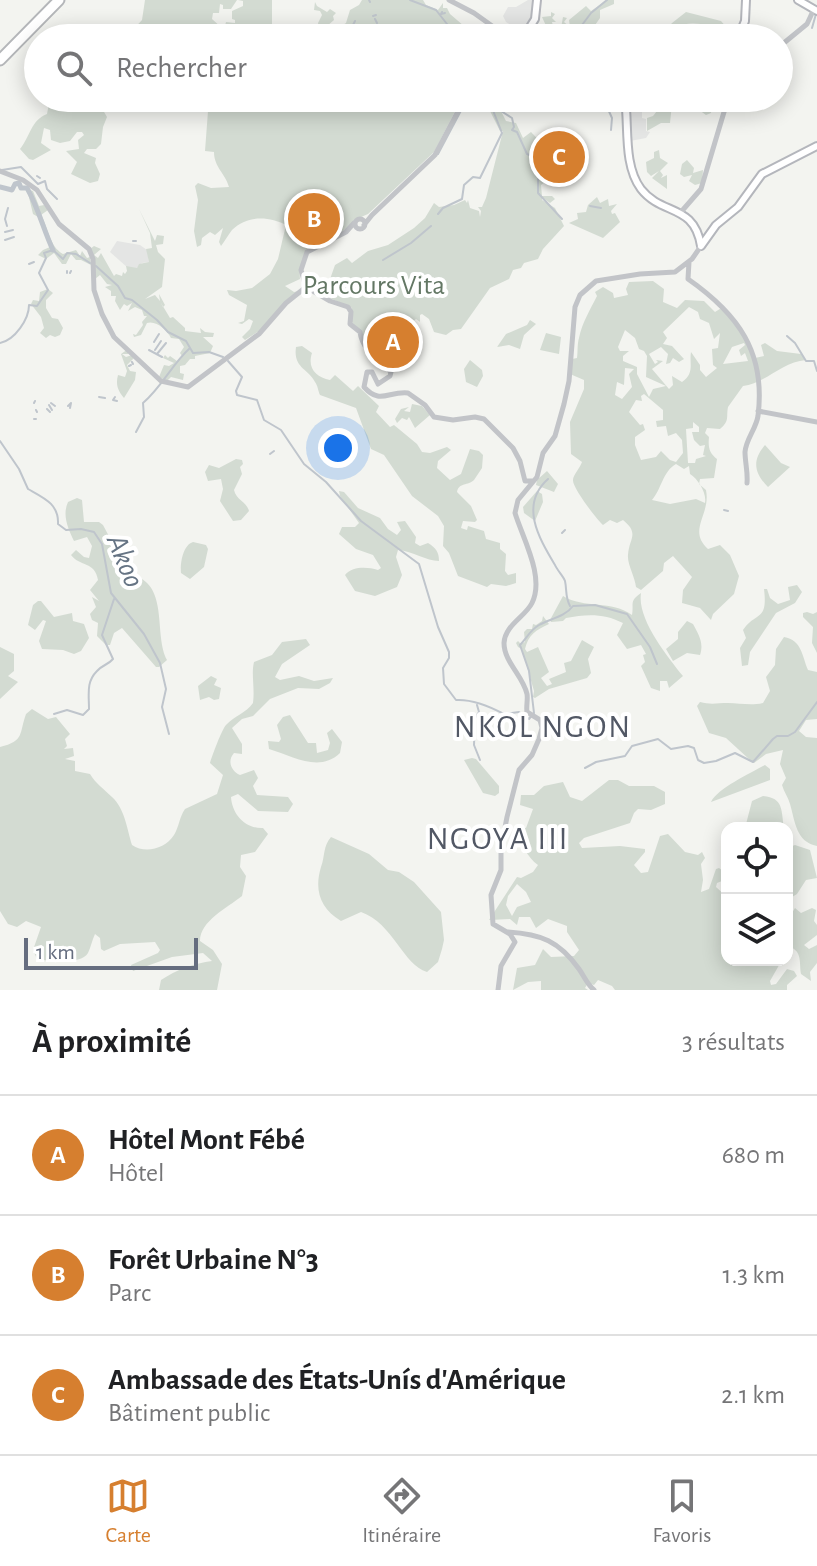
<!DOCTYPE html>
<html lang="fr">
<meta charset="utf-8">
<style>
body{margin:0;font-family:"Alegreya Sans",sans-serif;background:#f6f6f6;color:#202124}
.controls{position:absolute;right:24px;bottom:24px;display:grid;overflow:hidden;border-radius:16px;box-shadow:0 4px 20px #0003}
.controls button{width:72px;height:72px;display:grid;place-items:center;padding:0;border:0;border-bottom:2px solid #e0e0e0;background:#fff;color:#202124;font:40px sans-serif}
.scale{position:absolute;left:24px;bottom:20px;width:174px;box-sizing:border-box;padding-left:8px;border:4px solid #656d7f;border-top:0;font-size:22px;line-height:28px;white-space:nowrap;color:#656d7f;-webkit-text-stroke:6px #fff;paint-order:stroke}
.you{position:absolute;left:338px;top:448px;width:28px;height:28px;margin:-20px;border:6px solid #fff;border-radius:50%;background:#1a73e8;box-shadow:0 0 0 12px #1a73e833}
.badge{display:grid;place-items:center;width:52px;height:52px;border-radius:50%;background:#d67f2f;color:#fff;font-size:26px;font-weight:700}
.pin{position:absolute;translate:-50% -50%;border:4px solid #fff;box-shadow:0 2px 8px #0006}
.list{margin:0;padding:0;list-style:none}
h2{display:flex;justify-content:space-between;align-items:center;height:104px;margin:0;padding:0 32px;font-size:34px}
h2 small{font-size:26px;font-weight:400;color:#757577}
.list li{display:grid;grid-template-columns:52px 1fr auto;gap:24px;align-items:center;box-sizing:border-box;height:120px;padding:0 32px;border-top:2px solid #e0e0e0}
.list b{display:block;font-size:30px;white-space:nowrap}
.list p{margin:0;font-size:26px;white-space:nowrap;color:#757577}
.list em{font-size:26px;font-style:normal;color:#757577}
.icon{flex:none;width:44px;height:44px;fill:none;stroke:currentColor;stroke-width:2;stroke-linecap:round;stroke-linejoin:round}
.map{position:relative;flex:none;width:817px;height:990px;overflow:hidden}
.search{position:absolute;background:#fff;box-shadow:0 4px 20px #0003;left:24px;right:24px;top:24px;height:88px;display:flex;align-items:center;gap:20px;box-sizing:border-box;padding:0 28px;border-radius:44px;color:#757577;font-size:30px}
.sheet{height:464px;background:#fff}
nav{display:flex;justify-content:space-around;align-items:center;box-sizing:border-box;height:112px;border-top:2px solid #e0e0e0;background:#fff;font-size:22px;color:#757577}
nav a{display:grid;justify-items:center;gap:4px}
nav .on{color:#d67f2f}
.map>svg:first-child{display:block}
</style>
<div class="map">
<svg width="817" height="990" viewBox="0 0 817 990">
<rect width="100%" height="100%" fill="#f3f4f0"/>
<path fill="#e4e5e4" d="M528 0H534L533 14 526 24 514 27 506 22 503 16 508 7H516Z
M628 101H642V118L646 119V131L650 132 646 138 630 141Z
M117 241 140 245 147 250 149 262 142 263 137 268H128L110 252Z"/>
<path fill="#d3dbd2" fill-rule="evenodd" d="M145 0H237L231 9H223V5L220 4 219 13H213L212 19 222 28 223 33 226 22 235 23V20L232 19V11L243 6V1L238 0H272V25L282 38H208L210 36 202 27 185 38H178L180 28H177V38H125L142 20Z
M362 0H423L426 5 438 10 443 3V8H447L450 14 478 38H335L337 33 332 26 336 25 338 28 346 23 350 10 359 5Z
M607 0H614V4L600 10V18L593 28 596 38H572L569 33 563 36 557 32 554 34 550 29 542 34 540 31 547 28 542 17 551 16V12L555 14 552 18 556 22H552L553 26 561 28 563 17 567 18 564 22 570 27 569 20 586 6 591 11Z
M315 2 317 6 327 12 330 9 336 13 333 16 334 20 326 27 322 38H313L319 30 318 23 322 15 320 11 314 10Z
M686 12 721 21 736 38H711L701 24C686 22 672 25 663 38H659L672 23Z
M50 98H90L92 104 100 105 107 117 103 127 101 144 96 149H87L84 153 96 158 95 163 100 174 98 181 90 183 71 174 77 162 66 151 79 149 78 140 84 135 82 132H77L70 141 60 143 51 140 50 130 44 128 41 143 51 150 33 160 29 159 20 149C30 137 31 120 47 114Z
M213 98H462L434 152 368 214C356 218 353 225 343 231 323 244 297 250 300 279L285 286 294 292 299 291 259 331 245 340 242 337 250 329 253 321 249 319 242 324 238 323 244 321 247 305 229 295 227 290 236 291 252 288 270 274 278 259 286 225C269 216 247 215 232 230 228 235 225 241 221 246L219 242 223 228 215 235 210 232 202 238 201 245 197 247 194 231 198 200 195 186 198 183 211 188 229 187C225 173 214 167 214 152L205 151 208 111Z
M481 98H499L498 105 506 121 516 123 523 138 531 132 550 152 557 164 566 158 573 161 541 185 542 196H552L555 199 550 203 542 197V200L555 208 564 226 543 249 538 259 524 263 521 268 513 270 509 279 490 288 461 329 453 330 446 335 434 332 429 319 422 314 420 315V322L416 319 401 332 395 329 386 341 391 344H385L395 348 396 351 384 346V344L376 349 367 342 352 322V308L312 290 311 284 318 286 329 282 335 265 347 258 352 263 368 251 388 245 414 228 425 218 434 203 439 207 454 205 465 200 467 203 468 200 470 208 479 211 480 217 481 211 478 207H482L486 198 503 131H500L488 107H484Z
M643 98H655L659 102 667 101 672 104 670 123H661L647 131V118L653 116 661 106 656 102 643 101Z
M693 98H717L712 103 711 113 706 115 692 105Z
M659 150 660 158 668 163 660 171 663 175 661 178 667 175V189L652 178 659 171 651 176 647 172 646 162 654 158V152Z
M687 160 694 168 693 173 703 170 702 183 695 185 689 181 692 175 684 177 680 174 682 164Z
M27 189 33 191 39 206 44 205 48 210 41 215C49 229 49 246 63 254L76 250 80 256 82 251 87 258 90 257 91 265 81 260H76L71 254 66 264H62L54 253 46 259 38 255 43 250 50 247 38 217 33 214Z
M597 197 600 203 608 199 609 206 617 204 611 211 612 214 615 213 620 222 603 238 569 223 578 219 577 213 586 212 588 205Z
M139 209 155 241 157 235 164 236 163 244 156 245 158 252 165 259 162 287 145 299 155 295 160 301 159 294 165 305 163 307 161 303 170 318 173 317 185 328V331L201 333 200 328 205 332 214 333 213 337H203L213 346 210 353 195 356V359H190L185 365 180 366V373L184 374 183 380 171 377 167 381 159 377 164 365 169 366 174 363 163 358 165 355 168 358 170 356 177 361 182 356 180 353 184 347 179 339 171 338C167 330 156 320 147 323L141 335 134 337 133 334 136 335 143 325 142 322 147 316H144L142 310 135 307 128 311 132 303 127 306 124 304 120 310 115 301 116 296H111V291L105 287 112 285 107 284 100 275 95 279 90 249 94 246 101 249 94 255 98 258 101 253 114 276 116 274 122 276 123 272 125 274 127 271 126 266 137 268 139 264 149 262 146 249 152 248 150 233Z
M653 281 664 289 663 302 677 308 685 300 704 301 715 312 723 307 733 317 755 358 764 356 761 345 765 343 777 351 801 354 806 360C782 362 766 383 743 386L728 407C726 417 730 421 720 429L707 428 705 433 709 437C708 447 709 453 717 459L714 478 700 479 699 484 706 490C711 515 687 530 708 549L720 545 730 555 739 576 734 594 713 614 711 620 700 608 682 603 683 590 692 577 673 556 664 563 663 571 641 590 636 587C635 577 627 564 628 555 629 538 640 534 623 520L617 523 610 520 603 525C597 520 572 487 573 480 573 475 580 468 582 462L571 454 570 422 584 389V380L570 374 572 359 577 358C578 352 577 345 579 338 582 323 590 310 597 296L595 292 603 287 613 293 614 298 628 295 626 289 629 282ZM689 307 698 312 700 319 709 323 714 339 720 333 718 348 712 349 713 365 717 368 706 377 700 370V365L691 352C689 363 695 373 682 382L672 376 673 385 669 389 652 369 663 361 656 360 658 362 655 364 649 354 661 347 668 354 666 364 670 363 673 358 679 362 684 359 672 346 663 344 667 338 663 332ZM625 330 635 338 639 349 644 351 647 356 646 377 666 386 653 389 649 397 637 374V367L623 361V356L629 351H620L618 347ZM744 343 745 345 739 350 741 356 745 353 748 361 723 364 732 347ZM625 368 634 369 629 374 632 387 622 399 615 395 617 382 624 385ZM644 394 663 410V420L656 421 657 427 666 426 668 436 676 433 682 440 683 453 676 462 670 460 661 451 656 457 641 460 635 445V437L645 430 643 424 640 425 629 412 636 400 642 401 641 396ZM693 422 699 427V432H692L694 440 700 446 705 445 703 455 706 456 696 459 695 463H688L686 429 693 428ZM676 464 684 469 689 466 690 474C698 479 707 493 705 503L696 499 670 504 652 500C661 490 663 471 676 464Z
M48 289 53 293 46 300V308L52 318 58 319 63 328 60 335 55 337 50 335 46 338 40 333 44 328 41 317 31 304 33 300 39 301 40 292Z
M530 320 536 324 524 335 520 349 509 345 497 347 506 334 527 325Z
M546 333 561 337 559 354 540 350Z
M302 346 312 353C307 368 316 377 330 380L335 375 353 391 358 386 379 406 376 412 390 427 394 425 417 444 422 452 430 453 447 447 451 450 438 461 437 468 450 480 461 474 470 449 479 451 483 455 482 468 474 480C468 486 459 482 457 492L471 506 477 520 475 522 463 521 461 528 467 530 468 526 484 531 486 539 500 543V549L506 554 505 571 508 575 516 573V583L506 586 491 584 487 587 458 576 449 553 443 546 444 526 438 516 412 496 384 455 371 449 356 408 320 395C318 391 318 386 315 382 308 368 293 368 296 347Z
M128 349V354H122L126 357 132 355 134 358 127 365 130 371 136 372 135 380 124 398C119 392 115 386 118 375L125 377 127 371 121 354Z
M470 360 482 370 483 376 477 387 466 382 464 369Z
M412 404 422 406 430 415 415 428 409 417 407 420 402 418 397 423 395 419 401 409 409 407 404 411 410 412Z
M765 445 781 463 790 467 768 487C755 474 751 461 765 445Z
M236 459 242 460 243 464 240 467 242 474 234 490C236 500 247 502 249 511L241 520 233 521 220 501 223 489 221 479 208 481 205 472 209 465 219 468Z
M547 471 558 484 554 492 536 485 537 480Z
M339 491 344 492 358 508 380 518 388 529 397 535 401 530 397 522 405 521 416 537 415 543 420 546 428 543C436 548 439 552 439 561 426 561 413 551 398 550L396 557 402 575 397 587 375 596 355 591 345 575C353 566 367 567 378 570L381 568 373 555 356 549 339 534 342 527H355L359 523 340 496Z
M537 491 542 494 543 502 535 521 524 513 523 507Z
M77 498 82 500 84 522H99L103 525 131 578 138 577C168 590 154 635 167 660L159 667H156L122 628 114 633 110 645H106L97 636 98 623 92 620 90 614 96 607 92 597 99 601 90 590 98 580C95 561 80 567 71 555L76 550 84 557 89 558 92 546 87 537 74 541C68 529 62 515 68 502Z
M193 542 206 545 208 549 204 567 190 579 181 573C180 563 183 545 193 542Z
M797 585 802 592 795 603 776 613 750 652 748 665 742 666 740 648 746 638 743 630C756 611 768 622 764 589H767L770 598 778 604 790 600 788 587Z
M641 593C637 619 667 656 683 676L669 688 667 681H660V691L651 688 641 666 645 662 643 655 646 654 641 645 627 649 617 635 623 623C604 613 586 614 566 618L563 621 551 622 550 620 563 596C584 609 612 600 632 615 634 604 629 601 641 593Z
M38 601H41L54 617 72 613 73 621 84 624 89 638 81 651 74 654 63 650 42 649 39 641 46 621 43 620 35 630 28 625 33 605Z
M807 612 813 614 817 612V653L812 643 813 627 803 617V613Z
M543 616 549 624C536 630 528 635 525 649L527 652 538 647 549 672 541 678 547 686 552 684 549 679 566 672 564 663 571 661 582 640 594 647 588 659 591 673 587 678 549 689 535 698 533 697 534 691 522 649 518 647 516 643 518 641 521 644 525 642 524 632 527 629H532L533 624 536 625 542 621Z
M687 621 693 624C699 635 704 643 700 655L687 653 673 661 666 649 678 639V632Z
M784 637C802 640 802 656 808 670L817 672V719L806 720 799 731 806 737 817 738V846C796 842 795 821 790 804 788 797 784 792 782 785L786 778 780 764 783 750 766 754 754 763 750 760 726 738 709 733 697 706 700 702C711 705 717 703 728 703 740 703 750 706 763 703L770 691 766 677 775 665 776 649Z
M306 639 310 645 282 664 275 677 280 680 299 676 314 681 333 678 330 683 319 689 298 688 270 699 253 716 242 719 232 728 242 744V754L234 753C227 761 231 771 240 775L254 770 258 778 253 786 257 795 288 797 293 804 288 812 258 811 238 794 231 797C232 814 245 829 263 828L268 834 255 852 241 855 240 867 246 876 242 896C227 908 200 921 200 941L213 950 222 964 217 990H159L161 980C176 970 195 963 212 961L203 953 172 957 133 971 131 965 158 953 160 950 155 942 120 944 104 951 101 949 100 938 95 934C92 940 91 947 88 953 81 965 50 961 37 959L33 950 41 927 26 921 17 927 8 924 0 911V747C25 741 19 733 26 714L32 709 48 719 56 717 70 734 65 739 67 746 64 749 73 748 74 756 65 759 75 761V771L90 774C96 784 104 789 112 797 125 809 127 829 132 845 145 854 165 849 174 835 179 827 179 818 185 809L217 794 223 775 210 763C212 756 222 729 226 725 234 716 246 713 253 703 255 688 251 674 254 662L272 655 282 642Z
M0 647 14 654V671L8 676 18 682 0 699Z
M211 676 217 679 214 685 221 688 219 699 214 700 209 697 200 700 198 686Z
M290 715 308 743H316L317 753 328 750 330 743 327 733 332 729 342 742 340 753C319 773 293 756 269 749L268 741 279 742 281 739 277 725 283 717Z
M472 758 476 759 499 786V793L495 796 483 793 464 760Z
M765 765 770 769V780L711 802C718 788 751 773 765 765Z
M609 780H618L629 786H654L665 792V804L651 810 638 809 634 813 630 823 584 838 579 843 582 848 620 846 645 849V852L634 865 641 873 648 872 660 836 668 834 685 852 698 855 702 852 705 858 701 864 703 880 701 892 709 889 716 869 719 868 727 874V879L717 883 716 887 727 897V960H745L761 964 766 960H782L770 981 771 985 776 984 787 969 794 971 797 976 787 985V990H615L612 986 598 980 594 985 588 983 585 988 588 990H541V981L528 982 513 990 517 968 535 965 543 949 551 957 574 956 579 950 567 932V926L548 919 536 928 530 917H519L517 925 510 919 489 920 517 877 521 878 533 872 538 865C527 858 524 843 512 838L516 826 526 828 533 809 520 805 521 795H534L544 786 563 782 570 797 582 801ZM517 884 526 892 531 902 517 907 512 916 506 905 508 896Z
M763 796C784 798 781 810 784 828H745L752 801Z
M331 837 369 854 388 870 399 872 414 882 441 912 444 940 442 949 438 962 427 972C403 965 393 923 361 912L341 921C320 908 314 890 321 867 325 856 323 846 331 837Z
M795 845 810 850 817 878 806 880 797 894 787 900V848Z
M795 908 801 913 812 908 816 910 814 921 817 925V935L804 945 809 949 817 945V963L810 972 811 981 801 974C799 962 803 950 787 946V921Z"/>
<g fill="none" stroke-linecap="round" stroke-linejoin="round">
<path stroke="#bfc5cc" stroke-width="2" d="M369 0 370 2
M410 0 436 10 458 38
M442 12 441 14 445 13
M373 16 376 15
M375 19 377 23
M352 27 355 21
M812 28 816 14
M563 29 582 25 591 13 607 0
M604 38 608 32
M607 38 610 36
M603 98 612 118 611 130
M489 100 496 102 501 111 512 118 514 127 512 130 517 132 527 154 532 156 541 172 538 179V193L562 219
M438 154 465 103
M2 170 21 167 38 184 45 181 47 189 57 199
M37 176 40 178
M590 206 601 208
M438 214 443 208 462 199 464 185 473 177 480 178 502 133 488 98
M7 226 5 219 8 208
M5 232 13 230
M5 240 14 237
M133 241H136
M383 260 411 243 431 226
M29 264 34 262
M96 266 118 286 125 298 132 300 157 320 168 332 186 341 193 353 209 352 223 357
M67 273V271
M70 273 71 271
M787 336 795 343 806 361H814L817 371
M154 342 159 334
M0 343C15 340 29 319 29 305L37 306 48 290 39 273 46 258 44 253 53 250 63 259 67 253 76 254 90 263
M149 350 162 357
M155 350 161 341
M157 354 166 343
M228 361 242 377 236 391 237 395 257 400 264 420 281 430 304 464 326 482 361 521 419 564 438 627 449 652V658L443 668 444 684 456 700C472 699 489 706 504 714L519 712 529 719 534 713 529 671 520 645C527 638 530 630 539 625 549 619 565 617 573 606L595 605 627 614 650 647 657 664
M132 362 133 364
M129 366 131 365
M99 397 105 398
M115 397 113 400 117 401
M34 403 35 401
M51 403 55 406
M49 405 52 410
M68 406 71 403 70 408
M47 409 50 412
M36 410 37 412
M34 419H36
M136 432 144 417 143 403C162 387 172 364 190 348
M0 441 19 469 28 489C44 498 59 504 58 524L66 530 81 529 94 532 102 544 111 593 144 634 160 663 166 689 162 707 169 734
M270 454 274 451
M548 479C519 505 539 538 555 565 557 570 564 577 565 581 567 590 565 597 570 606
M724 510 728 511
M562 533 565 530
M477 705 479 712 475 718 474 745 480 760
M54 714 67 710 83 715 89 709C89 694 86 682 97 671 102 665 108 665 113 659L102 635 114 599
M585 768 596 762 625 756 632 746 658 739 671 749 688 746 694 748 698 760 704 763 716 761 735 753 753 762 773 739 777 736H788L795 732 817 702"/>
<path stroke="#bfc5cc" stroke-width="5" d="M0 187 12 190 15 184 19 183 21 188H27C38 207 44 231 53 250"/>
<defs>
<path id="secondary" d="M798 0 817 11
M523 38 535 19 537 0
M738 38 745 21 746 0
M625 98C629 126 623 165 641 189 662 216 694 203 701 246
M701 246 716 225 738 207 762 174 817 146"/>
<path id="trunk" d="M0 60 59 0"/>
</defs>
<use href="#secondary" stroke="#b4b6bc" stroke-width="10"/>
<use href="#trunk" stroke="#b4b6b9" stroke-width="13"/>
<path stroke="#c2c4c8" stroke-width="5" d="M449 0 474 13 509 38
M779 47 807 24 814 9
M0 171 23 180 37 190 59 224 89 249 93 259 94 290 102 314 114 337 161 381 188 387 259 334 286 303 306 287
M681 212 701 189 724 112 731 98
M355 224a5 5 0 1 1 10 0a5 5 0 1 1-10 0Z
M364 225 372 215 435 155 465 98
M689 262 688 279C738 314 766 352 758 416 756 429 746 439 745 452 745 462 748 472 747 483
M306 287 330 301 348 307 351 312 350 324 360 332C362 350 378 360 391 372L390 376 378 384 372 372H367L364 387C380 405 388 391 408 393L425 405 434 417 453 420 475 417 484 419 513 448 520 461 525 481H533
M306 287 301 270 307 252 346 232 354 223
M758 411 817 422
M508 932C541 934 559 941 579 969 584 976 587 984 594 990
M498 990 501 966 515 942 510 934 493 924 491 895 501 870V848L507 817 519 770 532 755 539 739 542 728 540 720 527 712C526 707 528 699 527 694 523 676 504 662 504 643 505 625 525 617 532 603 545 577 523 539 515 513L518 500 537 477 543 453 555 436 564 404 569 381 575 307 580 295 596 281 640 274 675 272 692 259 701 246"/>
<use href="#secondary" stroke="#fff" stroke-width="6"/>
<use href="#trunk" stroke="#fff" stroke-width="9"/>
</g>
<g text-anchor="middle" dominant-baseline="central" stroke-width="8" stroke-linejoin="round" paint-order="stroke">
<g font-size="28" fill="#637764" stroke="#fff">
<text x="374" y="286">Parcours Vita</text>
</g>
<g font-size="30" font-style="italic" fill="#667484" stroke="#fff">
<text transform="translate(125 561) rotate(68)">Akoo</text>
</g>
<g font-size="32" letter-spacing="2" fill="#525865" stroke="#fff">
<text x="543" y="727">NKOL NGON</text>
<text x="498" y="839">NGOYA III</text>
</g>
</g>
</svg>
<div class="controls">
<button><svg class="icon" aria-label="locate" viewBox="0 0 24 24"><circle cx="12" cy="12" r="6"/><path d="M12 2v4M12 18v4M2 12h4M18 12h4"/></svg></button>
<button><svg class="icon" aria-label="layers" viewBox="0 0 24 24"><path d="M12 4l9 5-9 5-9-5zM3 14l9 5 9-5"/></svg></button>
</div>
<div class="scale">1 km</div>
<div class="you"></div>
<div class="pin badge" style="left:393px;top:342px">A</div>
<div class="pin badge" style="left:314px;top:219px">B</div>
<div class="pin badge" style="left:559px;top:157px">C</div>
<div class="search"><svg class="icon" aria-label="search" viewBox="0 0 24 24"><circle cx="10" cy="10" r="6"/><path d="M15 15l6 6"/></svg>Rechercher</div>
</div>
<section class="sheet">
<h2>À proximité<small>3 résultats</small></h2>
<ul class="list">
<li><span class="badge">A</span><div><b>Hôtel Mont Fébé</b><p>Hôtel</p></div><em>680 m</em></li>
<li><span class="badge">B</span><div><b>Forêt Urbaine N°3</b><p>Parc</p></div><em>1.3 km</em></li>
<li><span class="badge">C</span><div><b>Ambassade des États-Unís d'Amérique</b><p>Bâtiment public</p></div><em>2.1 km</em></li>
</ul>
</section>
<nav>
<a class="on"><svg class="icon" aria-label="map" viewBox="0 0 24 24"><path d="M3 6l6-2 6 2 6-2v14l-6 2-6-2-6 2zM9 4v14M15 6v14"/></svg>Carte</a>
<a><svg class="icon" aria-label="directions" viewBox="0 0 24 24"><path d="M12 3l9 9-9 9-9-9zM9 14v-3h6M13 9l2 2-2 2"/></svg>Itinéraire</a>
<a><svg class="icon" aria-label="saved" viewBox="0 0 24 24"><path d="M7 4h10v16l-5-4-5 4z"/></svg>Favoris</a>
</nav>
